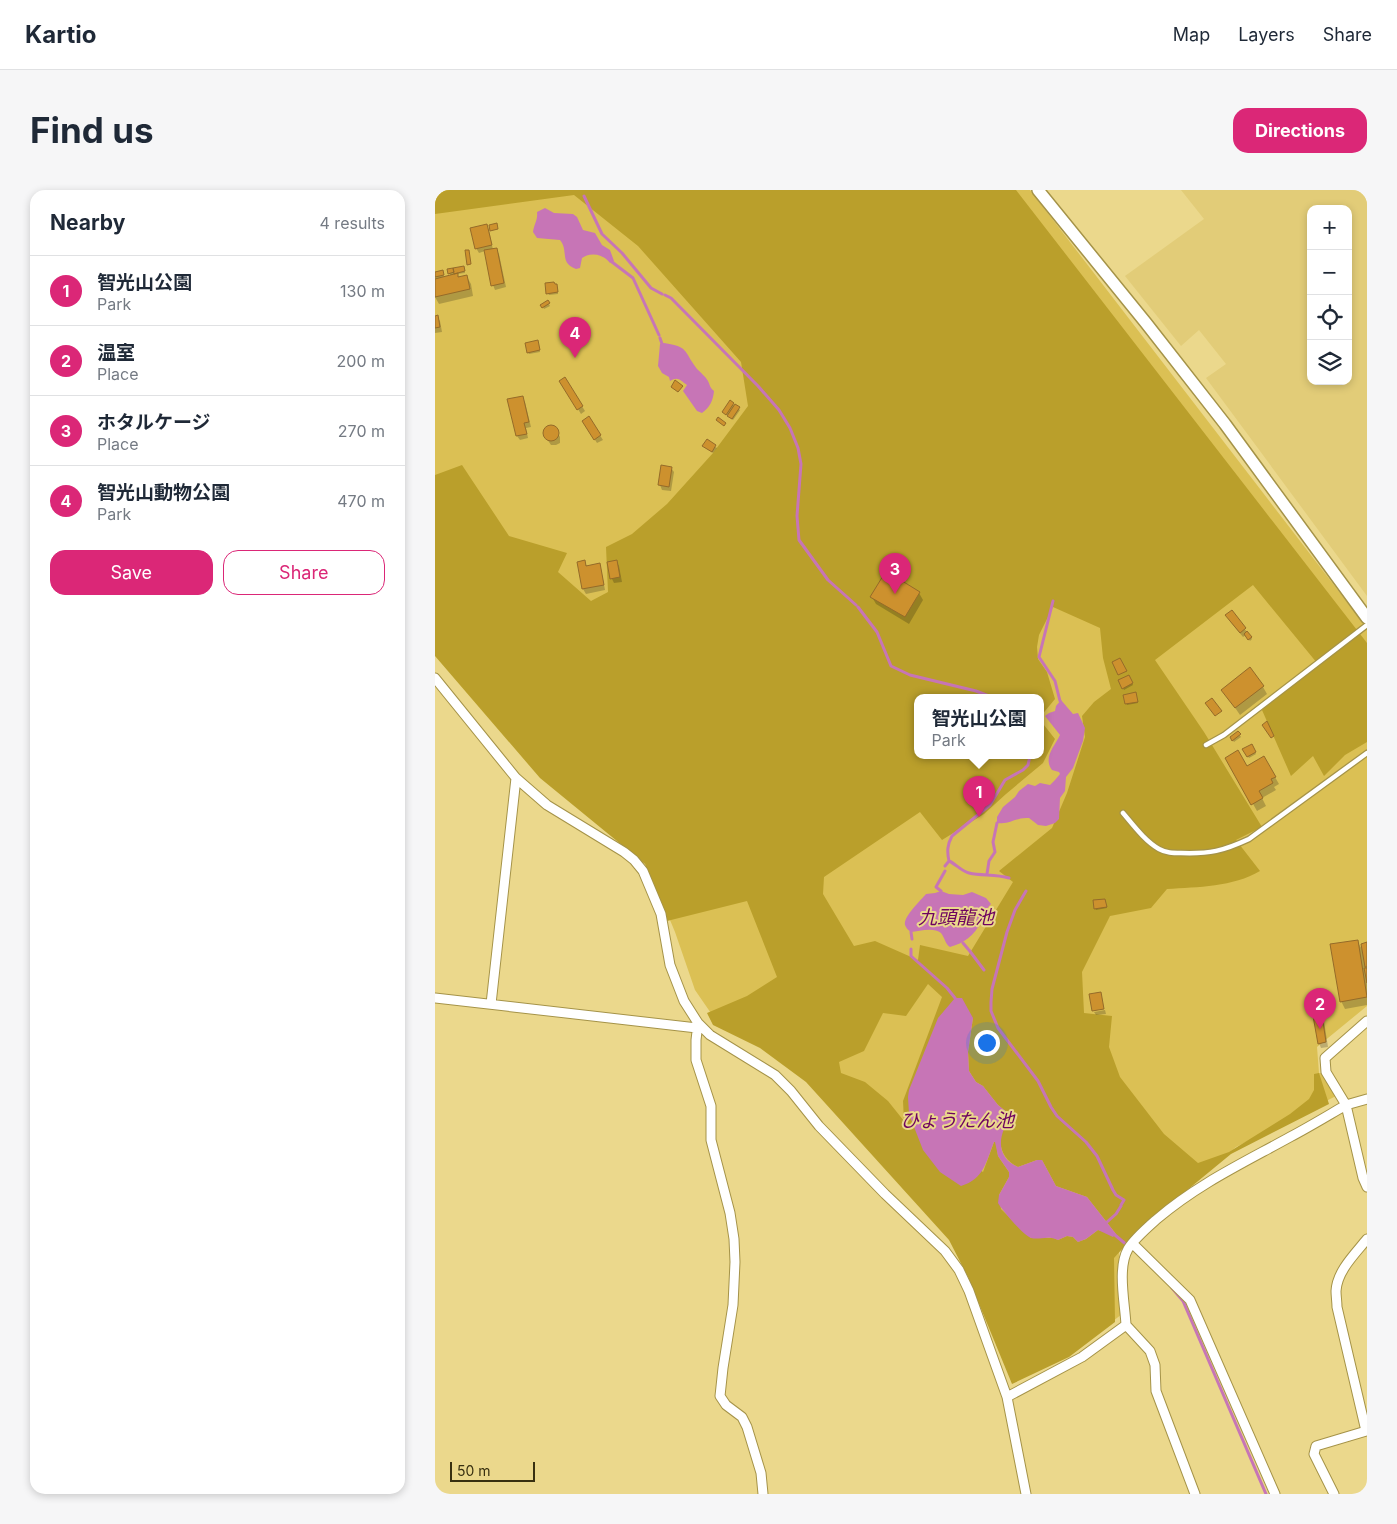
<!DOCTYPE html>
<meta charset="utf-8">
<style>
body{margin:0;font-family:Inter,"Noto Sans JP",sans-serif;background:#f6f6f7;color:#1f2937}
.controls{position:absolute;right:15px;top:15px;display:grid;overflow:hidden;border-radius:10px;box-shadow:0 2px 8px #0003}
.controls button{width:45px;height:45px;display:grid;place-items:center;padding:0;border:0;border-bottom:1px solid #e0e1e3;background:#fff;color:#1f2937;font:25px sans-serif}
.scale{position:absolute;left:15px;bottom:12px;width:85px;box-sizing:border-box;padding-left:5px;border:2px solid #383010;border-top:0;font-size:14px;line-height:18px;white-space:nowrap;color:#383010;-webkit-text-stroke:4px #ebd88c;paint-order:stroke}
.you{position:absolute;left:551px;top:852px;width:18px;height:18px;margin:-12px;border:4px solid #fff;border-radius:50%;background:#1a73e8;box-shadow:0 0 0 8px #1a73e833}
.badge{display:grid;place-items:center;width:32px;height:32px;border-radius:50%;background:#db2777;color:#fff;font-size:16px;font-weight:700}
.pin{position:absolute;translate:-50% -41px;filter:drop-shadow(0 1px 2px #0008)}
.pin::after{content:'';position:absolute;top:26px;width:18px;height:15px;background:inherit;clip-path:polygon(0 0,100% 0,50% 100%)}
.popup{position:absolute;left:479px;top:504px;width:130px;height:65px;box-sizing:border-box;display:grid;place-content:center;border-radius:10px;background:#fff;filter:drop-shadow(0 1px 4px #0005);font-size:16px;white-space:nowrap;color:#747a83}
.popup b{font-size:19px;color:#1f2937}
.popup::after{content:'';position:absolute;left:50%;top:100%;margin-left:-10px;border:10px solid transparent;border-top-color:#fff}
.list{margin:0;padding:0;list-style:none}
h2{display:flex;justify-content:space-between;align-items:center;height:65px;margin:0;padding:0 20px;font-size:21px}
h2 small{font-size:16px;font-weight:400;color:#747a83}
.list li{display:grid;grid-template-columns:32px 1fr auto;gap:15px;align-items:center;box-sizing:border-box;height:70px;padding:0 20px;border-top:1px solid #e0e1e3}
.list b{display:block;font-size:19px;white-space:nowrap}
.list p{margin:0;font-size:16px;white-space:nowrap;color:#747a83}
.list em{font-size:16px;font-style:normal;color:#747a83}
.actions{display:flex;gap:10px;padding:15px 20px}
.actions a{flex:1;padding:11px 0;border:1px solid #db2777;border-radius:15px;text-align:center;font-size:18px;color:#db2777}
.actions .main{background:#db2777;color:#fff}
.icon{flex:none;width:28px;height:28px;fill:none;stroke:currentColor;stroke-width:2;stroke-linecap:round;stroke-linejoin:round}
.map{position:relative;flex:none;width:932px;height:1304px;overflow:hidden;border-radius:15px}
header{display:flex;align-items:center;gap:30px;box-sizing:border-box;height:70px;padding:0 25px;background:#fff;border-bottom:1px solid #e0e1e3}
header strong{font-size:24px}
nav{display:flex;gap:28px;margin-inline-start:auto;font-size:18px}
.intro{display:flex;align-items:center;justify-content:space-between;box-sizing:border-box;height:120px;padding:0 30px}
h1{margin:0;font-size:35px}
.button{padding:12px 22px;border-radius:15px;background:#db2777;color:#fff;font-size:18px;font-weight:700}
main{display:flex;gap:30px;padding:0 30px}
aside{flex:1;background:#fff;border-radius:15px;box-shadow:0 2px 8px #0003}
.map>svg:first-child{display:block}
</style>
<header>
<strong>Kartio</strong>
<nav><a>Map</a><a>Layers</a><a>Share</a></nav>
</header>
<div class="intro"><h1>Find us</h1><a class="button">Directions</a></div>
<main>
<aside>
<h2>Nearby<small>4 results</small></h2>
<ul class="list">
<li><span class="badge">1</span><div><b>智光山公園</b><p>Park</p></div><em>130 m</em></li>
<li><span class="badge">2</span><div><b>温室</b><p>Place</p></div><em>200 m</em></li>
<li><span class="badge">3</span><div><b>ホタルケージ</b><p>Place</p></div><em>270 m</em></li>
<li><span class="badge">4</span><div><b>智光山動物公園</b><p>Park</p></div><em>470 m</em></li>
</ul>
<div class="actions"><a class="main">Save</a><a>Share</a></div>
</aside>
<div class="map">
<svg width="932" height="1304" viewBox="0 0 932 1304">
<rect width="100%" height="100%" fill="#ebd88c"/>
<path fill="#e2cc78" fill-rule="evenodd" d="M746 0H932V406L771 188 791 174 764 140 746 156 690 86 769 29ZM876 19H913V191H876Z"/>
<path fill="#dbc054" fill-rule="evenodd" d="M0 0H595L932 438V816L882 857 884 883H890L901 906 801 957 710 1032 684 1060 687 1124 640 1161 514 1044 371 885 280 829 260 800 240 742 210 670 0 462ZM483 508H605V566H483Z"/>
<path fill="#ba9f2b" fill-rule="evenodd" d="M0 0H581L932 453V552L910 565 889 586 878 566 856 586 827 520 882 473 818 395 720 470 769 542 827 637 801 650 825 681C798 697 763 697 732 699L716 718 675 726 647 782 649 823 677 826 674 857 685 887 729 944 763 973 794 962 855 924 874 909 879 900V884L884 883 894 914 796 964 706 1038 679 1068 680 1132 634 1167 577 1194 533 1087 514 1050 371 892 325 858 278 835 272 823 312 806 342 787 312 711 232 731 210 674 105 588 0 466V285L27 275 74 346 132 363 123 382 156 411 173 402 171 357 197 344 232 314 278 263 313 216 306 172 203 56 139 5 0 24ZM618 417 665 438 668 468 676 499 659 512 647 526 650 547 632 603 617 638 564 681 578 692 533 766 485 755 483 770 440 751 419 756 388 704 389 687 485 622 507 650 549 624 571 604 608 573 620 549 605 530V566H483V508H605V527L620 509 612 482 603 469 602 457 604 445ZM493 794 507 807 468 911 469 931 453 911 430 892 406 883 404 872 429 861 448 823 471 826ZM538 828 533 862 534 881 541 892 548 896 563 915 578 927C575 931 571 935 568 940 561 955 569 971 583 977L602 970H607L621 996 652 1007 681 1044 663 1040 651 1049 643 1052 638 1047 632 1046 623 1050 619 1048H596L566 1019 564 1005 574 987V982L563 966 561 952H559L548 982 480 935 474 924Z"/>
<path fill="#c775b6" d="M110 18 119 23 138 24 142 27 148 40 160 43 167 55 175 60 179 71 175 73C168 64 156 62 147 68L145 78 141 79C124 73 134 61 125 50L102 48 98 42C99 34 103 30 102 22Z
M229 153C254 157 248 160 262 179 266 183 270 186 273 191 275 195 275 198 279 201 278 211 275 217 267 223L262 221 248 201 252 195C245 190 243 186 235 191L234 187 227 183 223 176 225 154Z
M626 510 638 524 643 523 650 538 648 551 638 578 631 587 630 601 625 608 624 629 620 633 611 636 603 635 594 628C579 627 577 635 562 633V627L568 617 580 607 584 601 593 594 600 596 605 593 615 595 620 590 625 584 624 582 617 580C608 568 619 557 625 545L610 526 614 523 620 521 621 516Z
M506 701 514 704 528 705 537 702 551 708 556 714C550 720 550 725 546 732 539 746 529 753 515 757 510 754 510 748 506 743 499 737 484 741 476 742 473 740 471 738 470 735 468 727 486 710 491 704L500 703Z
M520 808H527L538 828 533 862 534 881 541 892 548 896 563 915 578 927 579 932 575 938 569 939C562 956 567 970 583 977L602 970H607L621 996 652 1007 681 1044 678 1047 663 1040 651 1049 643 1052 638 1047 632 1046 623 1050C613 1045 605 1050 596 1048 588 1045 567 1020 563 1013L564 1005 574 987V982L563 966 560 952H559C551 972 549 989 526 996L505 982 488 960 474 924 473 907 474 900 503 828Z"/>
<path fill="#0003" d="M51 36 54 40 58 60 61 59 64 64 71 97 60 100 58 95 50 61 44 63 41 58Z
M29 79 30 83 22 84 24 88 32 87 36 94 38 106 4 114 0 107V83H8L9 88 16 86 14 83Z
M122 96 123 104 114 105 113 103Z
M112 111 115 116 109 119 107 115Z
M0 127H2L5 131 7 142 0 143Z
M103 153 105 162 94 164 93 162Z
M130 189 150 221 146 224 126 191Z
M87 207 90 212 96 237 91 238 93 248 85 250 82 246Z
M295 212 305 220 298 230 288 222Z
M154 228 168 250 162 253 148 231Z
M114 237 120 238 125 247V253L121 255H116L110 246 111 240Z
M272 251 282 258 278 263 269 256Z
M236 278 239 282 236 301 227 300 225 295Z
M181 371 184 376 187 392 179 393 177 389 174 373Z
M149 372 152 376 164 375 166 379 170 400 151 404 148 399 143 373Z
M484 403 488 410 474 434 441 414 437 407Z
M796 422 816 447 817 449 815 451 811 445 808 447 794 430Z
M694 486 698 495 689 500 684 491Z
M828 497 832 504 805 525 788 500Z
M701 505 703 513 692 515 691 513Z
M803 543 806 547 799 552 796 548Z
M816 556 821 564 814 568 809 560Z
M792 568 811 577 829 568 844 594 839 597 841 600 827 608 831 616 822 621Z
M670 710 672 718 661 720 660 718Z
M922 751 928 761 932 754V815L910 819 906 811Z
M670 820 671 824 661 825 659 822Z
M886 826 889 831 893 857 886 858 884 853Z"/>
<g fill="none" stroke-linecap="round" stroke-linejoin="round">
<path stroke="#c775b6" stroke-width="3" d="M149 6 167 44 187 63 216 98 227 104
M177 72 198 88 224 145
M230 105 236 108 323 196 344 220 355 238 363 258 366 274 362 326 364 350 393 390 421 415
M225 148 227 154
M618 411 604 467 620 491 625 511
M423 417 442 442 456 476 475 485 541 501 559 508
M514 671C521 674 526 681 534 683 547 686 560 684 574 688
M510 676 514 671C512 662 512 655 517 646L555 615 570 590 588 580 593 575 595 566
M552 684 554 671 560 662 558 652 562 633
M506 701 501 697 510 681
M591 701 580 720 572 742 557 799 556 812V821L563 838 603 891 616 917 622 926 651 952 662 966 678 1000 681 1005 689 1010 686 1015
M476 742 477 749
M528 753 533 759
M476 759V766L512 798 520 808
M534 760 549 780
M672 1032 681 1024 686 1016
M680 1045 693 1056
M737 1098 748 1111 831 1304"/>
</g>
<path fill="#cd912e" stroke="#956b29" d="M62 33 63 39 55 41 54 35Z
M52 34 57 55 40 59 35 38Z
M62 58 69 93 56 96 49 60Z
M30 60H34L36 74 32 75Z
M29 76 30 81 19 84 18 78Z
M18 78 19 82 13 84 12 79Z
M8 80 9 85 0 87V82Z
M23 83V87L32 85 35 99 0 107V89Z
M119 92 120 94H122L123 102 111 104 110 93Z
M113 110 115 113 107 118 105 115Z
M3 125 5 137 0 138V126Z
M103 150 105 160 92 163 90 153Z
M130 187 148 216 142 220 124 191Z
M240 190 248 196 243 202 236 197Z
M88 206 94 232 89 233 92 244 81 246 72 209Z
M295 210 299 213 291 225 287 222Z
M300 214 305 217 297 229 292 226Z
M154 226 166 245 159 250 147 231Z
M283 227 291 233 289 236 281 230Z
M108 243a8 8 0 1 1 16 0a8 8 0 1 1-16 0Z
M272 249 281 255 277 262 267 256Z
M226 275 237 277 234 297 223 295Z
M150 370 151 376 165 373 169 395 147 399 142 372Z
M182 370 185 387 175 389 172 372Z
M451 381 485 402 470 427 435 407Z
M797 420 811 438 805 443 790 425Z
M812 441 817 447 813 450 809 444Z
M685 468 692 481 683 485 677 472Z
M815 477 829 496 800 518 786 500Z
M694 485 698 493 687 499 683 490Z
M701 502 703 512 690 514 688 505Z
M777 508 787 521 780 526 770 513Z
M832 531 839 546 836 548 827 535Z
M803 541 806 544 797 551 795 547Z
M817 554 821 562 812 567 807 559Z
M803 560 812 576 829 566 841 587 836 589 838 593 824 601 828 608 816 615 790 568Z
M670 709 672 717 659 719 658 710Z
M923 750 932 807 905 812 895 754Z
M932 752V777H930L926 754Z
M929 778H932V793Z
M666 802 669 819 657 821 654 804Z
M887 825 891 852 883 854 878 826Z"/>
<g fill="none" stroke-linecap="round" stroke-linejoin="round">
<defs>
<path id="service" d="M771 555 789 545 932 435
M688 623C699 636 710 651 724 659 731 663 738 663 746 663 775 664 788 661 814 649L932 563"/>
<path id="minor" d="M0 488 81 588 112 615 189 662 199 670 208 681 226 724 235 775 249 811 263 833 275 845 340 885 356 901 384 936 450 1004 510 1061 524 1080 534 1101 572 1207 591 1304
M0 808 262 838
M56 814 81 588
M263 833 261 850V870L276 916V950L295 1023 299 1049 300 1072 298 1115 288 1178 285 1206 291 1215 307 1227 312 1237 326 1283 328 1304
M932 909 911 915 928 988 932 997
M698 1054 755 1110 840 1304
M691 1135 715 1161 720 1175 721 1201 760 1304
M572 1207 647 1167 691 1135C690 1114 682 1078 693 1059 699 1049 713 1037 722 1029 763 994 808 973 855 947 874 937 892 926 911 915L891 882 890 868 932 831
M899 1304 879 1264 881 1256 931 1241 902 1117C902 1112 901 1106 901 1101 902 1081 920 1064 932 1049"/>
<path id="tertiary" d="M603 0 711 133 790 234 932 428"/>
</defs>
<use href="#service" stroke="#a59348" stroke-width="7"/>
<use href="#minor" stroke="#a59348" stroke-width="11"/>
<use href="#tertiary" stroke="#a59348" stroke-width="14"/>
<use href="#service" stroke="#fff" stroke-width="4.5"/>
<use href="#minor" stroke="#fff" stroke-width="9"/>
<use href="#tertiary" stroke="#fff" stroke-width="11"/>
</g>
<g text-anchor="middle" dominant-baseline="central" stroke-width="4" stroke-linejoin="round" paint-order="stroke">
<g font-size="19" font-style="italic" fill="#6e0360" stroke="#ebd88c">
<text x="521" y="727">九頭龍池</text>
<text x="522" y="930">ひょうたん池</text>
</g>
</g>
</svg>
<div class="controls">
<button>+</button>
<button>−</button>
<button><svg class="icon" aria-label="locate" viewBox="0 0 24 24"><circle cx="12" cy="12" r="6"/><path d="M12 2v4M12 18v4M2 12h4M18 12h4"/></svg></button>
<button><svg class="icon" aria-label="layers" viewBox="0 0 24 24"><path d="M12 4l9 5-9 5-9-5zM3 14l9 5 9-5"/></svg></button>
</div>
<div class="scale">50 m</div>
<div class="you"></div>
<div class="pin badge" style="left:544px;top:627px">1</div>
<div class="popup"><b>智光山公園</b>Park</div>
<div class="pin badge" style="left:885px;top:839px">2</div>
<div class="pin badge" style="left:460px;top:404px">3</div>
<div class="pin badge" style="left:140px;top:168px">4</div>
</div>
</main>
